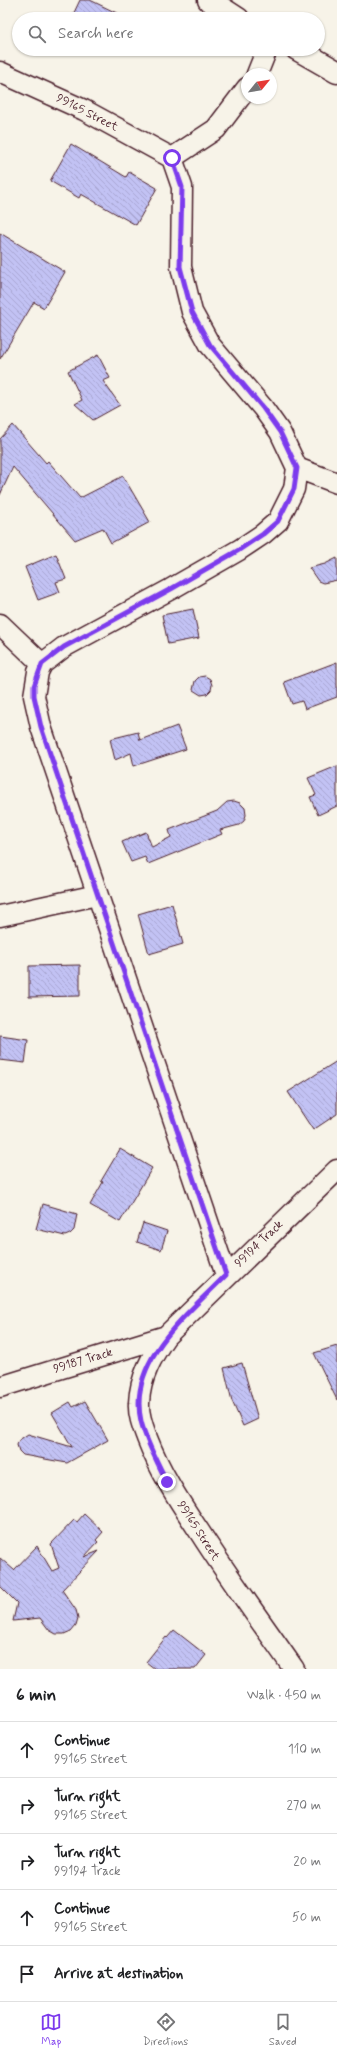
<!DOCTYPE html>
<meta charset="utf-8">
<style>
body{margin:0;font-family:Mynerve,sans-serif;background:#f6f6f6;color:#202124}
.compass{position:absolute;left:241px;top:68px;width:36px;height:36px;border-radius:50%;background:#fff;box-shadow:0 1px 3px #0004;rotate:60deg}
.stop{position:absolute;width:12px;height:12px;margin:-9px;border:3px solid #7c3aed;border-radius:50%;background:#fff}
.stop.end{background:#7c3aed;border-color:#fff;box-shadow:0 1px 4px #0008}
.list{margin:0;padding:0;list-style:none}
h2{display:flex;justify-content:space-between;align-items:center;height:52px;margin:0;padding:0 16px;font-size:17px}
h2 small{font-size:13px;font-weight:400;color:#757577}
.list li{display:grid;grid-template-columns:26px 1fr auto;gap:12px;align-items:center;box-sizing:border-box;height:56px;padding:0 16px;border-top:1px solid #e0e0e0}
.list b{display:block;font-size:15px;white-space:nowrap}
.list p{margin:0;font-size:13px;white-space:nowrap;color:#757577}
.list em{font-size:13px;font-style:normal;color:#757577}
.icon{flex:none;width:22px;height:22px;fill:none;stroke:currentColor;stroke-width:2;stroke-linecap:round;stroke-linejoin:round}
.map{position:relative;flex:none;width:337px;height:1669px;overflow:hidden}
.search{position:absolute;background:#fff;box-shadow:0 1px 3px #0004;left:12px;right:12px;top:12px;height:44px;display:flex;align-items:center;gap:10px;box-sizing:border-box;padding:0 14px;border-radius:22px;color:#757577;font-size:15px}
.sheet{height:332px;background:#fff}
nav{display:flex;justify-content:space-around;align-items:center;box-sizing:border-box;height:56px;border-top:1px solid #e0e0e0;background:#fff;font-size:11px;color:#757577}
nav a{display:grid;justify-items:center;gap:2px}
nav .on{color:#7c3aed}
.map>svg:first-child{display:block}
</style>
<div class="map">
<svg width="337" height="1669" viewBox="0 0 337 1669">
<defs>
<pattern id="building-back-hatch" width="6" height="6" patternUnits="userSpaceOnUse"><rect width="6" height="6" fill="#c2c2f4"/><path d="M-1 5l2 2M0 0l6 6M5-1l2 2" fill="none" stroke="#a8a6d1"/></pattern>
</defs>
<rect width="100%" height="100%" fill="#f7f3e8"/>
<filter id="ink" filterUnits="userSpaceOnUse"><feTurbulence type="fractalNoise" baseFrequency=".025" numOctaves="2"/><feDisplacementMap in="SourceGraphic" scale="8" xChannelSelector="R" yChannelSelector="G"/><feConvolveMatrix kernelMatrix="1 2 1 2 8 2 1 2 1" color-interpolation-filters="sRGB"/></filter>
<g filter="url(#ink)">
<path fill="url(#building-back-hatch)" stroke="#4a1f2b" d="M80 0H90L129 19H71Z
M71 144 126 177 129 172 157 188 136 225 81 194 79 198 50 181Z
M0 233 65 272 44 308 34 302 0 359Z
M98 355 110 378 103 381 120 405 93 420 75 404 82 400 68 371Z
M13 425 46 463 48 461 80 498 123 476 150 522 111 543 103 528 75 540 13 467 0 495V439Z
M56 554 66 579 56 582 60 592 38 600 25 567Z
M337 558V580L323 583 318 581 309 568 325 564Z
M193 609 199 638 168 644 162 615Z
M337 662V697L305 709 302 701 292 704 284 682Z
M205 676 210 679 212 685 211 690 207 694 201 695 193 690 195 681 199 677Z
M177 726 186 749 134 766 131 753 115 760 110 739 138 732 140 740Z
M337 766V806L318 815 310 797 316 795 308 778Z
M234 801 240 803 245 808 246 815 244 821 239 825 220 830 222 834 148 864 145 857 131 862 122 842 146 832 152 847 171 837 169 830 217 811 227 802Z
M172 904 183 944 149 954 138 914Z
M80 965V996L29 997V966Z
M0 1036 28 1040 25 1063 0 1060Z
M337 1061V1114L313 1130 288 1092Z
M120 1149 152 1168 120 1222 90 1205 103 1182 101 1181Z
M43 1204 77 1214 74 1230 70 1234 65 1236 36 1229Z
M143 1223 167 1231 161 1250 137 1242Z
M337 1346V1400L314 1353Z
M242 1363 258 1419 243 1426 232 1401 224 1368Z
M85 1401 108 1440 67 1463 23 1455 19 1451 17 1445 19 1440 28 1434 72 1447 52 1413 70 1402 73 1407Z
M84 1514 103 1532 96 1540 98 1542 84 1557 99 1551 62 1590 76 1610 78 1618 76 1625 71 1631 64 1634H56L49 1630 40 1618 13 1621 17 1603 0 1586V1558L14 1570 37 1546 52 1571 59 1568 51 1544 74 1520 77 1522Z
M174 1630 206 1655 195 1669H155L146 1662 166 1637 167 1638Z"/>
<g fill="none" stroke-linecap="round" stroke-linejoin="round">
<defs>
<path id="street" d="M0 72 84 110 172 158 182 187 181 267 192 312 210 345 263 408 280 432 297 468 294 489 278 521 263 534 239 550 171 589 64 647 42 664 38 672 34 696 41 727 226 1275
M257 74 267 49
M172 158 216 129 247 88
M297 468 337 483
M0 624 42 664
M0 916 97 895
M0 1387 166 1336
M294 1669C262 1623 229 1578 199 1531 179 1501 160 1472 147 1438 143 1427 138 1415 139 1403 140 1377 152 1356 166 1336L337 1170"/>
<path id="secondary" d="M209 0 238 19
M297 49 337 72"/>
</defs>
<use href="#street" stroke="#4a1f2b" stroke-width="23"/>
<use href="#secondary" stroke="#4a1f2b" stroke-width="25"/>
<use href="#street" stroke="#f7f3e8" stroke-width="20"/>
<use href="#secondary" stroke="#f7f3e8" stroke-width="22"/>
</g>
</g>
<g fill="none" stroke-linecap="round" stroke-linejoin="round" filter="url(#ink)">
<path stroke="#7c3aed" stroke-width="5" d="M167 1482C158 1463 146 1442 141 1421 127 1360 189 1313 226 1275L41 727 34 696V686L42 664 64 647 171 589 239 550 263 534 278 521 294 489 297 468 280 432 263 408 210 345 192 312 180 267 182 187 172 158"/>
</g>
<g text-anchor="middle" dominant-baseline="central" stroke-width="3" stroke-linejoin="round" paint-order="stroke">
<g font-size="12" fill="#4a1f2b" stroke="#f7f3e8">
<text transform="translate(87 113) rotate(27)">99165 Street</text>
<text transform="translate(259 1244) rotate(-44)">99194 Track</text>
<text transform="translate(83 1361) rotate(-17)">99187 Track</text>
<text transform="translate(198 1531) rotate(57)">99165 Street</text>
</g>
</g>
</svg>
<svg class="compass" viewBox="-18 -18 36 36"><path d="M0-13l5 13h-10z" fill="#e53935"/><path d="M0 13l5-13h-10z" fill="#757577"/></svg>
<div class="stop" style="left:172px;top:158px"></div>
<div class="stop end" style="left:167px;top:1482px"></div>
<div class="search"><svg class="icon" aria-label="search" viewBox="0 0 24 24"><circle cx="10" cy="10" r="6"/><path d="M15 15l6 6"/></svg>Search here</div>
</div>
<section class="sheet">
<h2>6 min<small>Walk · 450 m</small></h2>
<ul class="list">
<li><svg class="icon" aria-label="ahead" viewBox="0 0 24 24"><path d="M12 20V5M6 11l6-6 6 6"/></svg><div><b>Continue</b><p>99165 Street</p></div><em>110 m</em></li>
<li><svg class="icon" aria-label="right" viewBox="0 0 24 24"><path d="M7 20v-9h11M14 6l5 5-5 5"/></svg><div><b>Turn right</b><p>99165 Street</p></div><em>270 m</em></li>
<li><svg class="icon" aria-label="right" viewBox="0 0 24 24"><path d="M7 20v-9h11M14 6l5 5-5 5"/></svg><div><b>Turn right</b><p>99194 Track</p></div><em>20 m</em></li>
<li><svg class="icon" aria-label="ahead" viewBox="0 0 24 24"><path d="M12 20V5M6 11l6-6 6 6"/></svg><div><b>Continue</b><p>99165 Street</p></div><em>50 m</em></li>
<li><svg class="icon" aria-label="arrive" viewBox="0 0 24 24"><path d="M6 21V4h12l-3 4 3 4H6"/></svg><div><b>Arrive at destination</b></div></li>
</ul>
</section>
<nav>
<a class="on"><svg class="icon" aria-label="map" viewBox="0 0 24 24"><path d="M3 6l6-2 6 2 6-2v14l-6 2-6-2-6 2zM9 4v14M15 6v14"/></svg>Map</a>
<a><svg class="icon" aria-label="directions" viewBox="0 0 24 24"><path d="M12 3l9 9-9 9-9-9zM9 14v-3h6M13 9l2 2-2 2"/></svg>Directions</a>
<a><svg class="icon" aria-label="saved" viewBox="0 0 24 24"><path d="M7 4h10v16l-5-4-5 4z"/></svg>Saved</a>
</nav>
